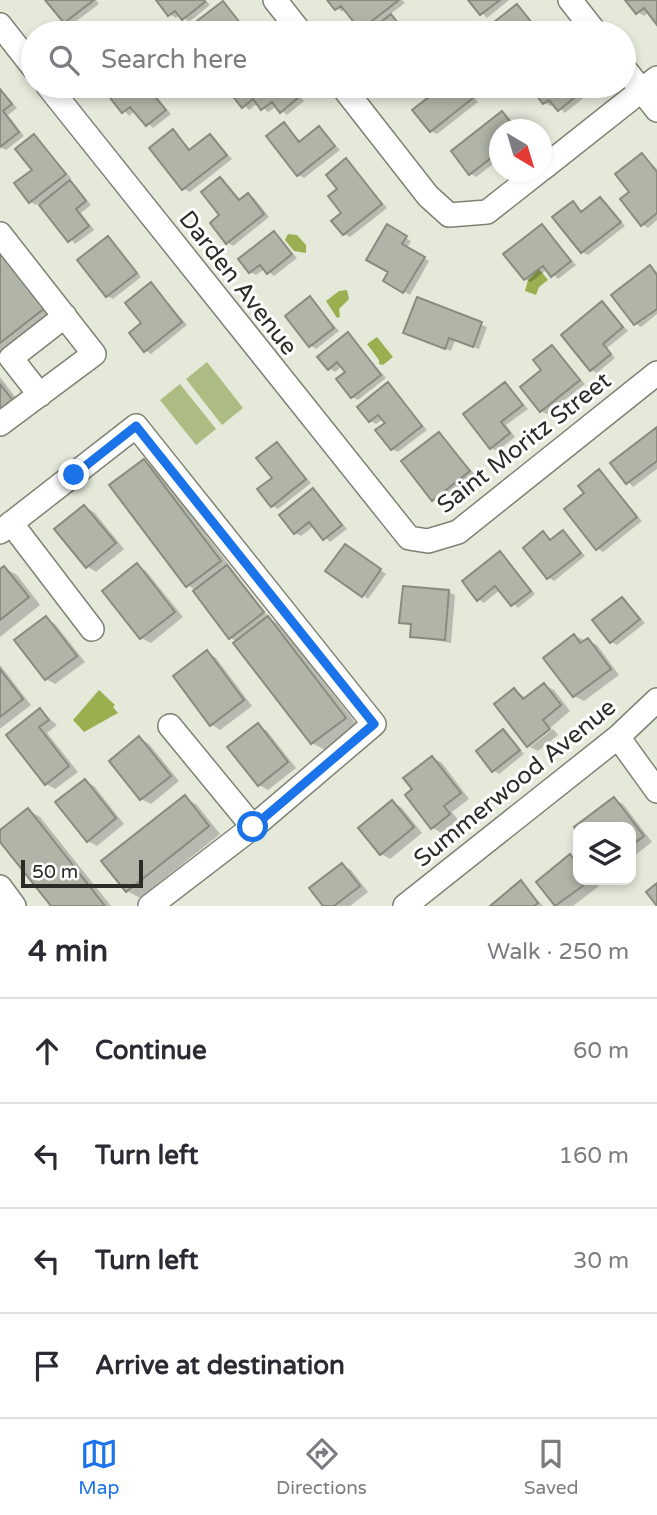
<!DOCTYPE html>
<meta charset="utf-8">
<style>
body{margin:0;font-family:"Varela Round",sans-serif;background:#f2f2f3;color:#2b2b33}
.controls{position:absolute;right:21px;bottom:21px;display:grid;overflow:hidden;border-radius:14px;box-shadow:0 4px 10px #0003}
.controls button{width:63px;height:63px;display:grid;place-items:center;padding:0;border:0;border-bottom:2px solid #e1e1e2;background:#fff;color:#2b2b33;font:35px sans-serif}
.compass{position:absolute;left:489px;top:119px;width:63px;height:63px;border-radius:50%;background:#fff;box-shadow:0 4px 10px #0003;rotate:142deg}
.scale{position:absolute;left:21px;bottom:18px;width:122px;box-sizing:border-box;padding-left:7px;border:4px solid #2a2c26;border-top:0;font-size:19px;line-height:24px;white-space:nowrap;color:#2a2c26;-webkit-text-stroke:5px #fff;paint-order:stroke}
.stop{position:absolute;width:21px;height:21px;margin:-16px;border:5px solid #1a73e8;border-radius:50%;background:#fff}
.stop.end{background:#1a73e8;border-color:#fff;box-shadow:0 2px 7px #0008}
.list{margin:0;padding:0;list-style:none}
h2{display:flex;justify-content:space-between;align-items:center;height:91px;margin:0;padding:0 28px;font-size:30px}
h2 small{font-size:23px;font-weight:400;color:#7c7c81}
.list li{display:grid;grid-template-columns:46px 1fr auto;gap:21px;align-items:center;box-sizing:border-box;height:105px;padding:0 28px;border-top:2px solid #e1e1e2}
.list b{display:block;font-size:26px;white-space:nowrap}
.list em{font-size:23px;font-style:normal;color:#7c7c81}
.icon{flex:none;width:38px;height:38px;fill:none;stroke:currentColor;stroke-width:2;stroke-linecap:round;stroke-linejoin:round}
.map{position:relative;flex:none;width:657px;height:906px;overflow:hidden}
.search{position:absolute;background:#fff;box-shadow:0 4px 10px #0003;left:21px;right:21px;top:21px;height:77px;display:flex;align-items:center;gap:18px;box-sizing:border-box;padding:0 24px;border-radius:38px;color:#7c7c81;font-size:26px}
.sheet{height:511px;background:#fff}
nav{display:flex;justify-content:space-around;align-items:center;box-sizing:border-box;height:98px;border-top:2px solid #e1e1e2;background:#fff;font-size:19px;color:#7c7c81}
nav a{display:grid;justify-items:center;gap:4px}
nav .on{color:#1a73e8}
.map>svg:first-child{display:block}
</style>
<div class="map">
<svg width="657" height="906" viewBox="0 0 657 906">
<rect width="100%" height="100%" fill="#e5e9da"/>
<path fill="#adbc82" d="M207 362 243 408 222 425 186 379Z
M180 384 216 429 196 445 160 400Z"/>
<path fill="#9aaf4f" d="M123 21 131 22 130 33H111L113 28Z
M288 234 297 235 306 245V253L294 251 285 240Z
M539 269 548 280 539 287 536 295 525 291 528 280Z
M347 290 349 299 339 309 340 317 337 318 326 301 339 291Z
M377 337 393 357 383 365 379 364V360L367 344Z
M99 690 115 705 113 707 118 713 84 732 73 720Z"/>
<path fill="#0003" d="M48 0H96L99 4 71 25Z
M158 0H206L210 5 189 22 180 14 176 18 170 14Z
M329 0H402L405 3 389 15 407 33H369L346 9 342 12Z
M470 0H509L487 18Z
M628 0H657V22L649 12 644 16 638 12Z
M223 3 250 33H190L188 31Z
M517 6 538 28 531 33H483Z
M121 86H162L165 89 156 96 171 114 153 128 135 111 129 116 110 95Z
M236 86H292L304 101 287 115 277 106 268 112 258 103 249 110 230 90Z
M430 86H466L478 102 437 134 431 131 436 93Z
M512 86H586L591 92 565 113 555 103 551 106 545 103 533 88 523 96Z
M0 88 17 108 8 115 24 136 6 150 0 147Z
M502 113 518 130H500V159L476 177 471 174Z
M284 124 301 142 319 128 340 150 304 178 298 175Z
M173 131 192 151 210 136 232 159 190 192 184 189Z
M34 136 71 178 67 181 76 186 91 205 81 213 94 230 75 244 39 203 36 205 30 202Z
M643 155 657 169V220L648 228 642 224 631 192Z
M347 161 387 208 350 237 344 234Z
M220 179 241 201 248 195 254 198 269 217 233 246 227 242 222 216Z
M600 199 625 226 588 255 582 252 573 203 583 212Z
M542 226 576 265 558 279 548 269 531 282 525 279Z
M387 227 411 241 407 248 429 261 410 295 385 281 390 273Z
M274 233 297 258 274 276 265 269 256 275 250 272Z
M108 238 141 277 113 299 107 296Z
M0 241 57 315 0 359Z
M650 267 657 272V314L641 327 635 323Z
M152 284 187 325 151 354 145 350 143 323Z
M310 298 339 331 316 349 310 345Z
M418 299 487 327 479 349 455 340 451 351 405 333Z
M602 304 628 331 607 348 615 358 597 373 591 370Z
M348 334 386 378 358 400 352 397 348 373 342 366 335 372 329 368Z
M552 347 585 384 547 414 541 411 544 371Z
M0 377 26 411 0 431Z
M505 384 528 409 506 425 515 437 497 451 491 448Z
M388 385 427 430 398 452 392 449 383 419 376 424 370 421Z
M657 429V469L633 487 612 463Z
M439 434 475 475 440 503 434 499Z
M277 444 311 483 278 509 272 506Z
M144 461 156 469 270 619 281 626 357 725 325 750 312 743 238 642 230 638 196 591 188 585Z
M599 471 642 521 603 552 597 548 587 494Z
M313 490 347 529 330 542 314 526 301 536 295 533Z
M84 507 94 512 124 549 96 572 87 566Z
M563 532 585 556 554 581 548 577 544 533 553 541Z
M351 549 386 574 368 599 363 595Z
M500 553 535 594 518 608 500 590 484 603 478 599Z
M137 565 146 571 183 617 151 643 141 638Z
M4 568 17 575 40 605 0 637V571Z
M449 592 455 595 451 643 411 636 412 626 401 622Z
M623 599 645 623 617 645 611 642Z
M46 618 55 624 85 662 55 684 46 679Z
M574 636 597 645 619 675 584 701 574 696Z
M207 652 216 658 252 706 220 730 211 724Z
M0 665 31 705 1 728H0Z
M544 685 554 690 570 711 529 746 496 704 515 690 527 699Z
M40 711 57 725 47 733 78 772 55 789 46 784 8 736Z
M258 726 267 731 296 768 268 790 259 785Z
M553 729 558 735 538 751 530 747Z
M503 731 524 754 499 774 493 770Z
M139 738 149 744 179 781 151 804 141 799Z
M433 758 442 763 469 799 452 812 458 820 441 833 432 827 414 789Z
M85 781 94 786 124 824 97 846 88 841Z
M185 798 197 805 220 834 140 898 127 891Z
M614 799 623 804 652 842 634 856 631 854V827H577Z
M393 802 402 808 422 833 390 859 381 854Z
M28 810 40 817 111 906H53L0 839V833Z
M571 856 578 861V880H594L599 886 573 906H557L538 882Z
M342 865 351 870 368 892 350 906H325Z
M521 882 543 906H492Z"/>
<path fill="#b1b5a7" stroke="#888c7f" stroke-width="2" d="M45 0H94L64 23Z
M156 0H204L205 2 182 20 175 11 168 16Z
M327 0H399L360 30 341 6 335 10Z
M468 0H500L480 15Z
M625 0H657V25L644 8 636 14Z
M223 1 248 33H188L185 30Z
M517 4 533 24 521 33H480Z
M391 14 406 33H367Z
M118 86H159L151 92 166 110 146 126 130 107 122 113 107 94Z
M233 86H291L299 97 280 113 272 102 261 110 253 99 242 108 228 90Z
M428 86H464L473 98 430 132 412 110 434 93Z
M510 86H526L516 94Z
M529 86H584L586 88 558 111 549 100 543 104Z
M0 89 12 104 3 111 19 132 0 147Z
M502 111 517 130H500V151L469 175 451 151Z
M284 122 299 142 319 126 335 146 297 176 266 136Z
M173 129 189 150 210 134 227 155 182 190 149 148Z
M34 134 66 174 29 203 14 183 32 170 15 149Z
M642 153 657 172V213L641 226 620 199 629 192 615 174Z
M346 158 382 204 343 235 331 221 341 213 328 196 337 189 326 175Z
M220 177 239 200 248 193 264 214 226 244 210 223 219 215 201 192Z
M70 180 86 201 76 209 89 226 68 242 39 205Z
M600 197 621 222 581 253 552 217 573 201 581 212Z
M387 224 407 236 402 244 425 257 403 293 383 281 388 272 366 260Z
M542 224 571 261 551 277 543 266 524 280 503 254Z
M274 231 292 254 267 274 260 265 249 273 238 259Z
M108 236 137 273 106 297 77 260Z
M0 248 46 307 0 343Z
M650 265 657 275V309L634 325 611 295Z
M151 282 182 322 144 352 129 333 141 323 125 303Z
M310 296 334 328 309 347 285 316Z
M417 297 482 322 473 347 449 338 445 349 403 333Z
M602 301 623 327 603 344 611 354 590 371 561 335Z
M348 332 381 375 351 398 336 379 345 372 337 362 328 370 317 357Z
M552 345 580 380 540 412 520 387 541 370 533 360Z
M388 382 422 426 391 450 375 430 385 423 378 415 369 422 357 407Z
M505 382 523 405 501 422 510 433 490 449 463 414Z
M0 384 15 403 0 415Z
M657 427V461L626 484 610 463Z
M439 432 470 471 432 501 401 461Z
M277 442 306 479 271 507 257 489 272 478 256 458Z
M144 459 221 561 186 587 109 485Z
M599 469 637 517 596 550 564 509 584 493 578 486Z
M313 488 342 525 323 540 309 522 294 534 279 515Z
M84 505 116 543 86 568 54 529Z
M563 530 581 553 547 579 523 548 543 531 550 540Z
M345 544 381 569 362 597 325 571Z
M500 551 531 591 511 606 495 586 477 601 462 581Z
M137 563 175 612 140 639 102 591Z
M227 565 264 612 229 639 193 591Z
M4 566 29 597 0 620V569Z
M403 586 449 590 445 640 410 637 411 624 399 623Z
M622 597 640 619 610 643 592 620Z
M46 616 77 656 45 680 14 640Z
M268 616 346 718 311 744 233 643Z
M574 634 580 643 588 638 611 669 573 697 543 658Z
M207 650 244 700 210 726 173 676Z
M0 669 23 699 0 717Z
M544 683 561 705 543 720 550 729 527 747 494 704 514 688 523 699Z
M40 708 49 720 39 727 69 766 45 785 6 735Z
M258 723 288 762 258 786 227 747Z
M503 729 520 750 492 772 476 751Z
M139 736 171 776 140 800 109 761Z
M432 756 461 793 444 806 450 814 431 829 405 795 412 789 403 778Z
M85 779 116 818 87 842 55 802Z
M185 795 209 826 126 892 101 861Z
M614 797 644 836 631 846V827H578V832L574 827Z
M392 800 414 827 380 855 358 828Z
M28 808 105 906H51L0 842V830Z
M570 854 578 864V880H591L555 906 536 882Z
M342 863 360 886 334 906H323L309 888Z
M521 880 538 903 534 906H490Z
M657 883V906L646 892Z"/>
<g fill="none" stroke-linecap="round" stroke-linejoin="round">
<defs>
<path id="minor" d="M275 0 301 33
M570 0 596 33
M0 25 33 67
M624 68 657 110
M48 86 409 538 428 541 458 532 657 373
M342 86 428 196 449 215 487 212 538 172
M542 169 657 78
M0 234 94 354 0 424
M40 395 11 358 65 316
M11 523 92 629
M0 532 136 426 374 724 253 827 150 906
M170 726 253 827
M618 737 657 791
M0 887 14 906
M405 906 618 737 657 700"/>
</defs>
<use href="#minor" stroke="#7e8274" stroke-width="26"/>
<use href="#minor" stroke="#fff" stroke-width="23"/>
</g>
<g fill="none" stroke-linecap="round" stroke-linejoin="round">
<path stroke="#1a73e8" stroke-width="9" d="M74 475 136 426 374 724 253 827"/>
</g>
<g text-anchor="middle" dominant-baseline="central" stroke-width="6" stroke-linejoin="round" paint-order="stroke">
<g font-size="24" fill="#2a2c26" stroke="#fff">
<text transform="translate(238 283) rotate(52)">Darden Avenue</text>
<text transform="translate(524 443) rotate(-38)">Saint Moritz Street</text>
<text transform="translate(515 783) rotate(-39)">Summerwood Avenue</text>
</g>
</g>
</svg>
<div class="controls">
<button><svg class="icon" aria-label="layers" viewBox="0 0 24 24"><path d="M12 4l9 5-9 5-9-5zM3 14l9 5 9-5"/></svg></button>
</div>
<svg class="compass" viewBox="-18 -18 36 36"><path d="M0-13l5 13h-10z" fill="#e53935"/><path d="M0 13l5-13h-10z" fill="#7c7c81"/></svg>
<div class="scale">50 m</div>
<div class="stop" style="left:253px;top:827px"></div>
<div class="stop end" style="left:74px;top:475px"></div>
<div class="search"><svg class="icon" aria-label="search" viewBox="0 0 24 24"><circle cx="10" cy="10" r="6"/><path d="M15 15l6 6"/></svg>Search here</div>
</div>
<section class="sheet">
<h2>4 min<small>Walk · 250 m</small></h2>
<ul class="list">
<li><svg class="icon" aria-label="ahead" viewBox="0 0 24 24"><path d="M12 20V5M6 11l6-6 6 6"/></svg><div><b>Continue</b></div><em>60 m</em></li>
<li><svg class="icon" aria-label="left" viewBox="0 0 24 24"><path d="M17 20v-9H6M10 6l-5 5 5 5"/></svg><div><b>Turn left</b></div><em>160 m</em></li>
<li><svg class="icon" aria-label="left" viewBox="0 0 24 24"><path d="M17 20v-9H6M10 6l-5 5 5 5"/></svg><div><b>Turn left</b></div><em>30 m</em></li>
<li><svg class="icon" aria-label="arrive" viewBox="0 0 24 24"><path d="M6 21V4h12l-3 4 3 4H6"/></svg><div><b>Arrive at destination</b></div></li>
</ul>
</section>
<nav>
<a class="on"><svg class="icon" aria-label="map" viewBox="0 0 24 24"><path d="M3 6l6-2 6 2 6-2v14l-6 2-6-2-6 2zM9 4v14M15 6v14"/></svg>Map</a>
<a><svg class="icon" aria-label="directions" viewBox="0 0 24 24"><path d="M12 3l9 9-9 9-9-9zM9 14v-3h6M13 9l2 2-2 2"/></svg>Directions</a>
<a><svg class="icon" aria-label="saved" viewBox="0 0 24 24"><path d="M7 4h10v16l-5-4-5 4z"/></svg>Saved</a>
</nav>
